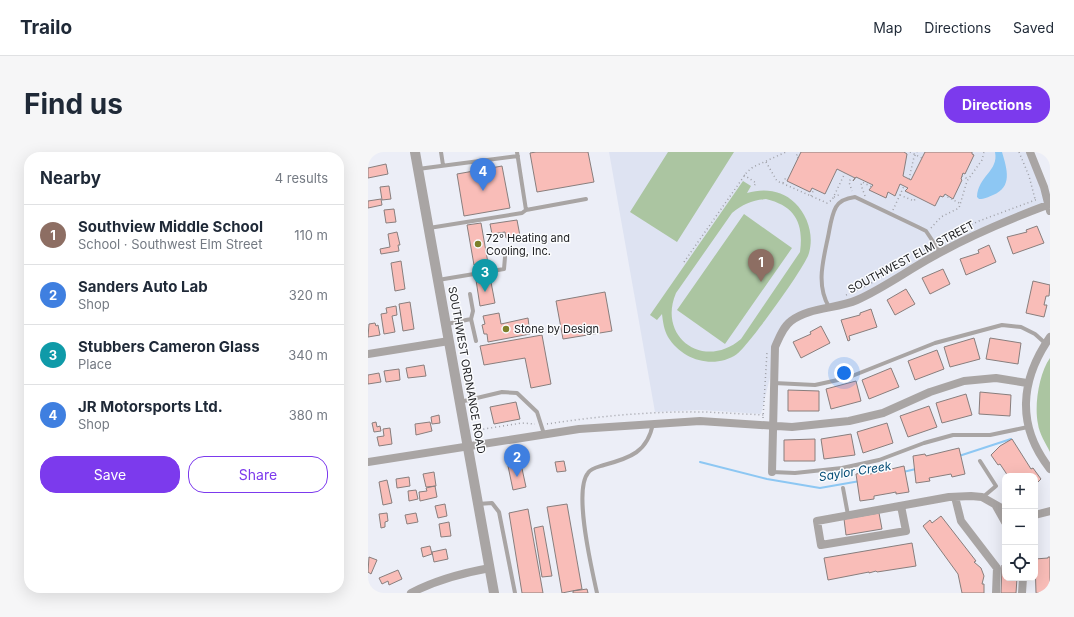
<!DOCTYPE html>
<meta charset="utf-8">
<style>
body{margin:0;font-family:Inter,sans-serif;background:#f6f6f7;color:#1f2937}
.controls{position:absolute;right:12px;bottom:12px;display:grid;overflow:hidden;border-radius:8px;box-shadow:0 4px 16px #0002}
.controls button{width:36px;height:36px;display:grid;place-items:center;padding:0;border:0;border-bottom:1px solid #e0e1e3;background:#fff;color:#1f2937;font:20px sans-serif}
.you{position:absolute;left:476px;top:221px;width:14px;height:14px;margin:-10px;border:3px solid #fff;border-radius:50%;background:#1a73e8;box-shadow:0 0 0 6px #1a73e833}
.badge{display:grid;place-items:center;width:26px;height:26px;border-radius:50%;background:#7c3aed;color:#fff;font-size:13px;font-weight:700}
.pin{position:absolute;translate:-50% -33px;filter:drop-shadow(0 1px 2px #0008)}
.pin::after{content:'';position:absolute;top:21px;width:14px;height:12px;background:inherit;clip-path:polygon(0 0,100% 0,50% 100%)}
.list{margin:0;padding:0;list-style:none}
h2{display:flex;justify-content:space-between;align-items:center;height:52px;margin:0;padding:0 16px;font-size:17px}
h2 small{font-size:13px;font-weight:400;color:#747a83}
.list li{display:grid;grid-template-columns:26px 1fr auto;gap:12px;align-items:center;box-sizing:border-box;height:60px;padding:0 16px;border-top:1px solid #e0e1e3}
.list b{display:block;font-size:15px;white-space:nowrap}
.list p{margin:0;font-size:13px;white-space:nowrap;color:#747a83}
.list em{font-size:13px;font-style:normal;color:#747a83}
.actions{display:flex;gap:8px;padding:12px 16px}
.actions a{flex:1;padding:9px 0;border:1px solid #7c3aed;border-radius:16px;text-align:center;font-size:14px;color:#7c3aed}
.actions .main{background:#7c3aed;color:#fff}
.icon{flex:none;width:22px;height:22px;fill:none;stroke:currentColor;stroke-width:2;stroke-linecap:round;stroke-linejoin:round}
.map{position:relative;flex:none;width:682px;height:441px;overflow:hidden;border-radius:16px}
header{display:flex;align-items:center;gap:24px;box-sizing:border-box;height:56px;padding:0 20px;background:#fff;border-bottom:1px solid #e0e1e3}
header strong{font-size:19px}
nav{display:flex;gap:22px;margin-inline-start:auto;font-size:14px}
.intro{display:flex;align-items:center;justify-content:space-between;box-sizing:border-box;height:96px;padding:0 24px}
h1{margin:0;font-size:28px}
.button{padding:10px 18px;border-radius:16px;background:#7c3aed;color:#fff;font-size:14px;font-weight:700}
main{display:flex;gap:24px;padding:0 24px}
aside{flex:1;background:#fff;border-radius:16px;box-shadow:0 4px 16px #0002}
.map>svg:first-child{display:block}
</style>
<header>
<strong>Trailo</strong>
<nav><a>Map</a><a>Directions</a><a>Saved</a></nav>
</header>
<div class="intro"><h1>Find us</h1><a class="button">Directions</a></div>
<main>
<aside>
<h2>Nearby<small>4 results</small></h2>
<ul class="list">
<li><span class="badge" style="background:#8d6e63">1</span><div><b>Southview Middle School</b><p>School · Southwest Elm Street</p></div><em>110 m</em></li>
<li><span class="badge" style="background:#3f7fe0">2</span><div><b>Sanders Auto Lab</b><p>Shop</p></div><em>320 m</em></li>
<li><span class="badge" style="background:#0f9aa8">3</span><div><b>Stubbers Cameron Glass</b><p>Place</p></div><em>340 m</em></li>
<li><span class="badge" style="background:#3f7fe0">4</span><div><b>JR Motorsports Ltd.</b><p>Shop</p></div><em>380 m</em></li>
</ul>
<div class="actions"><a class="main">Save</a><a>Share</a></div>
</aside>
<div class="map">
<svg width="682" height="441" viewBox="0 0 682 441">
<rect width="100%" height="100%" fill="#eceef7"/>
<path fill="#dee3f2" d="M241 0H662L680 52 641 68 509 138 436 163 413 181 393 262 332 258 287 260Z"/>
<path fill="#abc5a1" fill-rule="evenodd" d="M300 0H366L309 90 262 60Z
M375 29 383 34 379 41C396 36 414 38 427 51 440 64 446 83 441 101 438 114 380 194 369 202 346 218 314 208 300 185 296 178 295 170 294 162L289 168 282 163ZM398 47C427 54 436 71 432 100L373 187C336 219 289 185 308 141L364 61C375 52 384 48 398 47Z
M376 62 424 96 357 192 309 158Z
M682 206V300C678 292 671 281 670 272 666 254 671 221 682 206Z"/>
<path fill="#8dc7f3" d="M627 0H634C639 17 645 35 625 43 620 45 617 47 611 47L609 45C610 24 631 19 627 0Z"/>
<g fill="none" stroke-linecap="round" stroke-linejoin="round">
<path stroke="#8dc7f3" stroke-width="2" d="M591 304 643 287
M332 310 399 327 452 336 492 329
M535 320 548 317"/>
</g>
<path fill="#f9bdb8" stroke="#887e7d" d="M168 0H220L226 30 169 40 162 1Z
M433 0H536L539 2 535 24 543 28 557 0H604V2L606 3 597 22 595 21 593 27 594 28 585 47 577 42 575 45 572 44 567 54 537 39 540 36 532 32 527 44 520 40 518 46 501 38 505 33 488 25 485 29 487 26 469 17 457 42 444 36 442 40 419 29Z
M18 12 20 22 0 26V16Z
M134 14 142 56 96 64 89 22Z
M21 34 23 47 14 48 12 35Z
M13 47 14 53 0 56V49Z
M26 57 28 70 18 71 16 58Z
M149 68 152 84 138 86 137 80 124 82 122 72Z
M113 71 120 111 106 113 99 73Z
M669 74 676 91 645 102 639 85 659 80 658 78Z
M29 80 32 93H30L31 99 13 102 12 97 22 95 20 82Z
M621 93 628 110 598 123 592 107 611 101 610 98Z
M33 109 37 137 27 139 23 111Z
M575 117 582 132 562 142 554 126Z
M122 125 127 151 112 154 108 128Z
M665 129 682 133 681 144H678L676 153H679L676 165 658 161Z
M538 137 547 152 527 163 519 148Z
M237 140 244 179 195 187 188 149Z
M42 150 46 177 35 179 31 152Z
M28 154 29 163 24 164 27 180 16 182 13 162 19 161 18 156Z
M503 157 509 175 481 184 482 188 480 189 473 168 492 163V161Z
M131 161 133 172 160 166 162 182 120 190 119 182H116L114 173 117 172 115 164Z
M7 171 8 174 10 173 12 183 0 185 1 172Z
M453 174 462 191 433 206 425 190 443 182 442 180Z
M174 183 183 232 163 236 157 206 116 213 112 194Z
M606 186 612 207 582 215 576 195Z
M622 186 653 191 650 212 618 207Z
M569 198 576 217 547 228 540 209Z
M56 213 58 224 40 226 38 216Z
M523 216 531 235 501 247 494 228Z
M31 217 32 228 18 230 16 219Z
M11 221 13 230 0 232V223Z
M488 229 493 249 463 257 458 237Z
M420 238 451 239V259H420Z
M612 240 643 243 642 264 611 262Z
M598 242 604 263 574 271 568 251Z
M148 250 152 267 126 272 122 255Z
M561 254 569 275 540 285 532 264Z
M71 263 72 271 64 272 63 265Z
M8 270 9 275 12 274 13 279 6 280 4 271Z
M62 270 64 279 48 283 47 272Z
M519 271 525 291 495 301 489 280Z
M22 276 24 292 11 294 9 285 16 284 15 277Z
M483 282 487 303 456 307 453 287Z
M447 287V309H416V288Z
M644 287 663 317 665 316 673 327 667 333V324H640L632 312 630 313 623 303 632 294Z
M591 296 597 322 584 325 583 322 561 326 562 329 548 331 545 304 557 302 558 304Z
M196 309 198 319 189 320 187 310Z
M153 312 158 335 145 338 140 314Z
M536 314 541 340 528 342V340L523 341 506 344V347L492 349 488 322 501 320 502 322Z
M66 320 68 334 58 335 55 322Z
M41 325 42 334 29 336 28 327Z
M19 328 24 351 15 353 11 330Z
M67 334 69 345 52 349 51 340 59 339 58 336Z
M48 338 50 347 41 349 40 339Z
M77 352 79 364 70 366 67 354Z
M199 352 214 437 194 441 179 355Z
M160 357 175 441H154L141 361Z
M19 361 20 369 17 370V375L13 376 11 362Z
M48 361 50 370 39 372 37 363Z
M511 361 514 377 478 383 476 367Z
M573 364 608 409 606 410 613 416 616 424 614 432H616V441H594L590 422 555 374 562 368 564 371Z
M81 370 83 384 73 385 71 372Z
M175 374 184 424 174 425 166 376Z
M544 391 548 414 509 420 508 419 501 421V420L460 428 456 406Z
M62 394 64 402 55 405 53 396Z
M78 397 80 407 66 410 64 400Z
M1 405 9 408 3 422 0 420Z
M680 405H682V441H668L667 407 680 406Z
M634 413H637V426H649L648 441H633Z
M30 418 34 427 21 433 20 429 14 432 11 426Z
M219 437 220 441H205V439Z"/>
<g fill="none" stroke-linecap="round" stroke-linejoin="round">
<path stroke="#9fa0a7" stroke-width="1.5" stroke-dasharray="1 3" stroke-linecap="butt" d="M542 0 554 6
M651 0 661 24 667 47
M430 6 428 5 430 0
M398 10 409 29 459 51 464 48 477 21
M376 23 388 31 386 34
M484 24 481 30 484 39
M594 24 600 27
M541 27 546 5 549 0
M415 31 417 27 419 28
M532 43 546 49 548 45
M576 43 593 52
M443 44 446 37
M497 44 493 33 494 30 504 35
M466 45 473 42
M525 58 536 34
M563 76 573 65 591 56 599 29 614 8 616 0
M571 88 611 69 670 47
M547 106 562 93
M316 110 379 20 385 15 418 0
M478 143 500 133 543 107
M395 266 399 200
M179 272C231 264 285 259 338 260 357 261 377 262 396 263
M107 286 116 277 154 271 167 272"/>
<path stroke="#a9a5a4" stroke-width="4" d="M73 0 75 13
M50 17 150 4
M158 58 218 47
M61 76 154 61 158 58 149 0
M70 128 136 117 137 105
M461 155C448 133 455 109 460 85 462 76 463 64 468 55 472 48 479 46 487 45L550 75 558 79 572 100
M103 167 108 189
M79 172 103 167 105 159 102 142
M406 231 447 233 479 226 567 191 634 173 653 175 667 182 677 191
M92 250 134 240 149 241 169 260 176 282
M612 309 628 334 615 345
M404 320 427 321 474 316 511 308 556 291 585 283H622L660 275
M475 336 480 363
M110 352 124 351 131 360 147 441
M229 441C224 418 205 339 220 321 223 316 230 315 236 313 262 306 280 300 285 271"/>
<path stroke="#a9a5a4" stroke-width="8" d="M662 0 676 35 682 59
M682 185C652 228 648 274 682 317
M0 202 81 189
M0 310 211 277 332 269 424 275 481 269 515 261 562 240 596 229 628 226 659 231
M404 320 407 195C411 186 415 175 423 169 441 155 469 157 489 148 516 136 540 118 566 104 603 83 642 67 682 52
M587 345 593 369 629 416 628 441
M533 354 538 379 453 393 449 369 581 345 603 344 614 345 637 358
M628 354 637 370
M667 363 682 359
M43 441C68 428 94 421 122 416
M654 441 655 426"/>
<path stroke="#a9a5a4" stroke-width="10" d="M47 0 126 441"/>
</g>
<g fill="#7d802a" stroke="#fbfcfe" stroke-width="1.5">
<circle cx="110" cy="92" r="4"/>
<circle cx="138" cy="177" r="4"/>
</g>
<g text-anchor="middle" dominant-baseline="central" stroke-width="3" stroke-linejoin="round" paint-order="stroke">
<g font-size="11" fill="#212225" stroke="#fbfcfe" text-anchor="start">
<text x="118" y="86">72° Heating and<tspan x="118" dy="13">Cooling, Inc.</tspan></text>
<text x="146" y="177">Stone by Design</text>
</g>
<g font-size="11" fill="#212225" stroke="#fbfcfe">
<text transform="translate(543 105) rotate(-28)">SOUTHWEST ELM STREET</text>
<text transform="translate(99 218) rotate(80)">SOUTHWEST ORDNANCE ROAD</text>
</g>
<g font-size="12" font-style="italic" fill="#044d77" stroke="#fbfcfe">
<text transform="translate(487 319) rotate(-9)">Saylor Creek</text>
</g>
</g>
</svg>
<div class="controls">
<button>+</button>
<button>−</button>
<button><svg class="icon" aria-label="locate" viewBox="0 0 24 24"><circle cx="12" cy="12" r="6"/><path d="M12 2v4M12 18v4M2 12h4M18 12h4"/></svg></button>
</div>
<div class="you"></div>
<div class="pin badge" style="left:393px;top:130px;background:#8d6e63">1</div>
<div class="pin badge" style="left:149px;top:325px;background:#3f7fe0">2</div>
<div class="pin badge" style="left:117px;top:140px;background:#0f9aa8">3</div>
<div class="pin badge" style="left:115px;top:39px;background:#3f7fe0">4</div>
</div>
</main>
